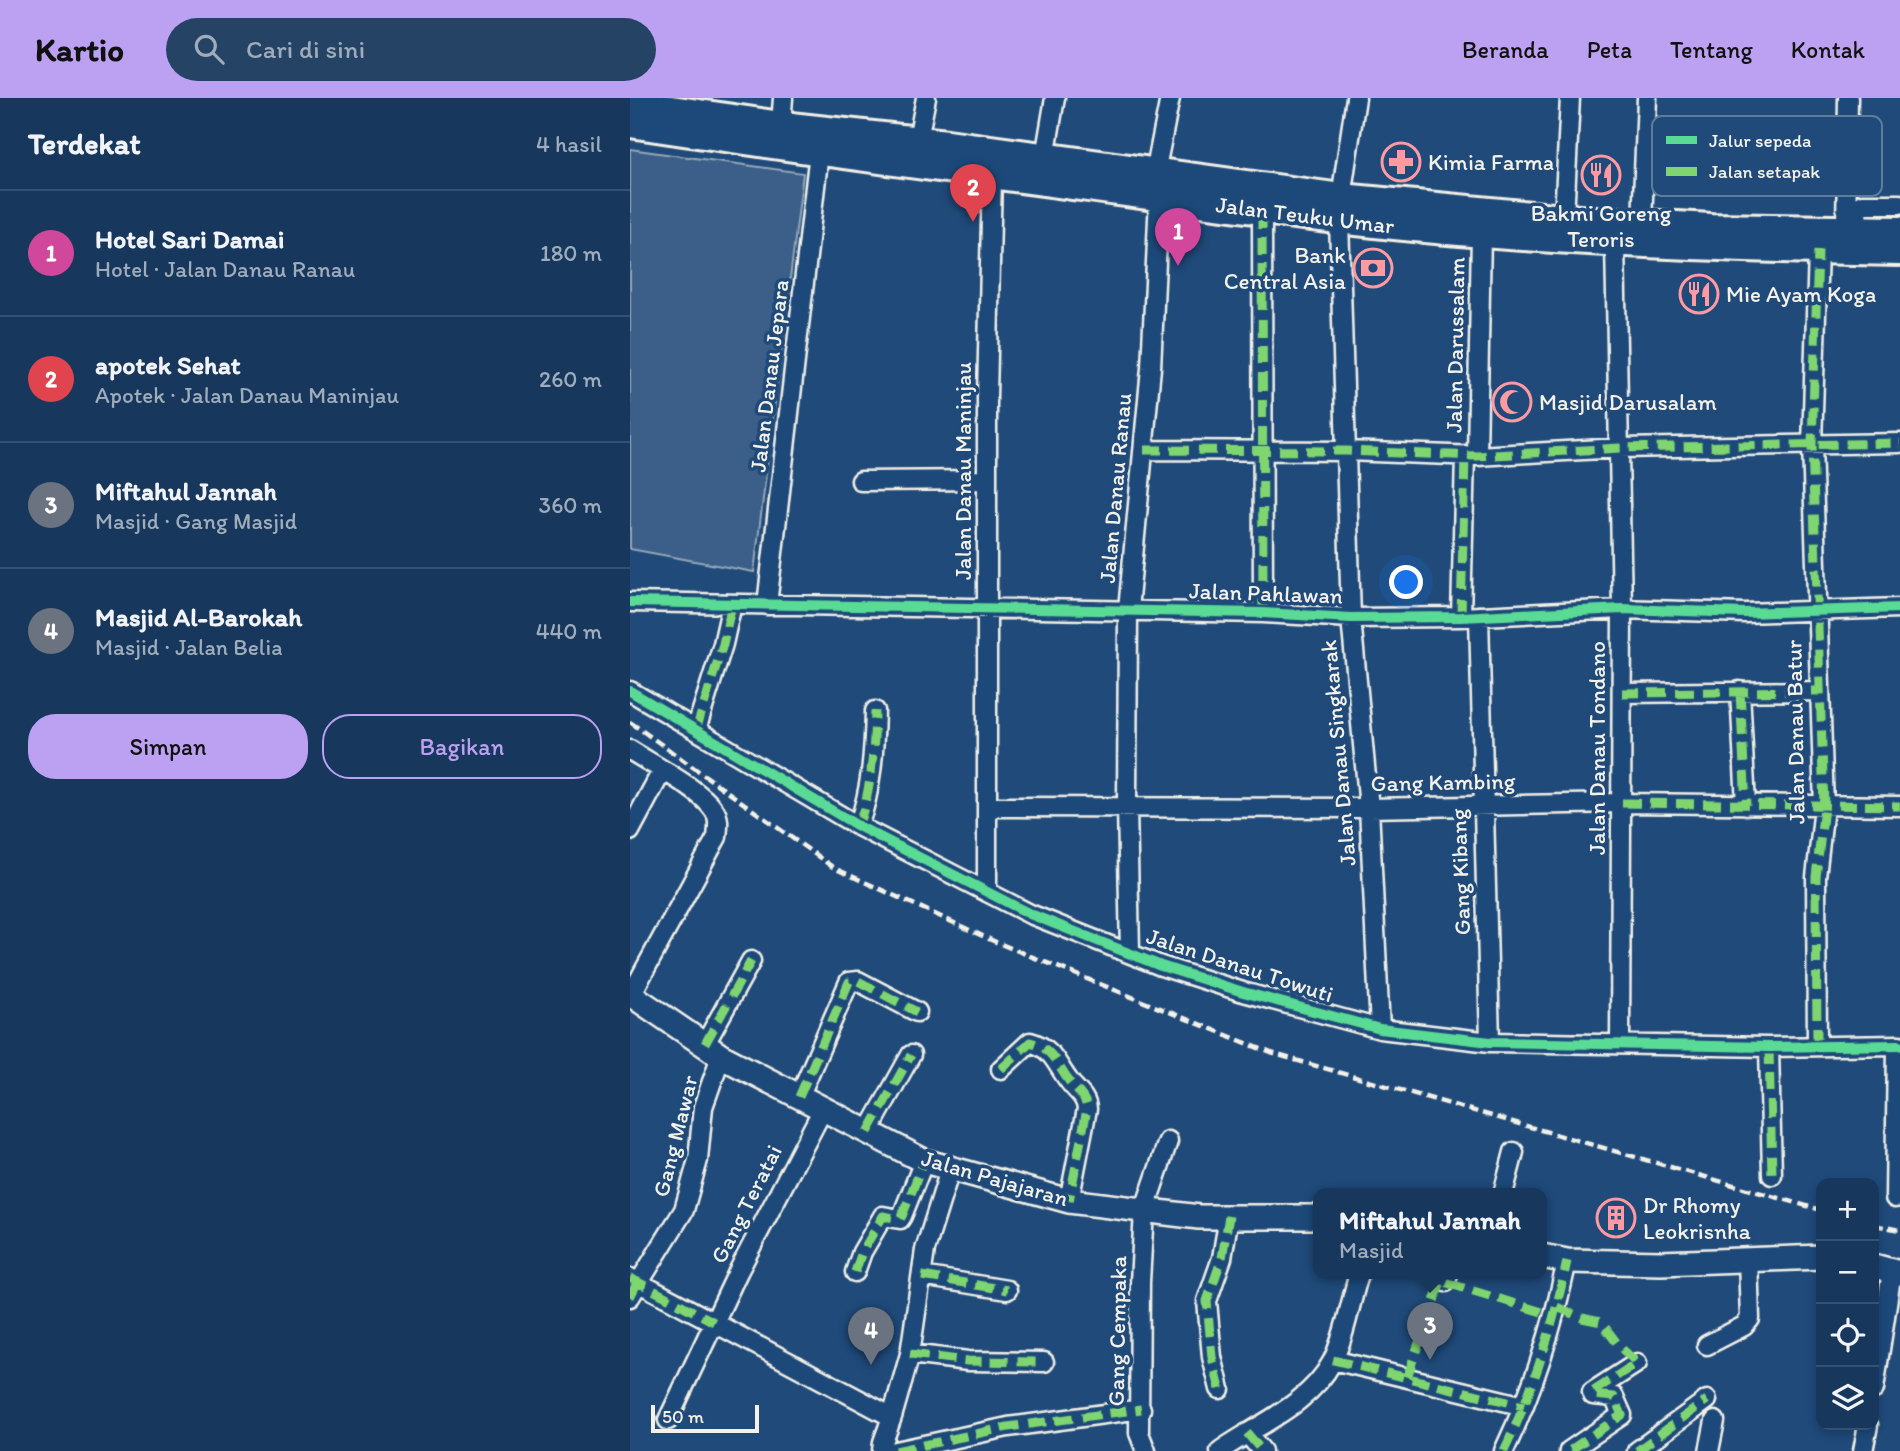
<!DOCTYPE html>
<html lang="id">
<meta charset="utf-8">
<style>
body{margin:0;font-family:Itim,sans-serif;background:#244365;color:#f1f3f6}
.controls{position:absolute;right:21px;bottom:21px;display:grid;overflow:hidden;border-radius:14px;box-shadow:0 4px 10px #0003}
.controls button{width:63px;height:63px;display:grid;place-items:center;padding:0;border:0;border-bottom:2px solid #365272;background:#17385c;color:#f1f3f6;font:35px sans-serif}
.scale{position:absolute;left:21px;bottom:18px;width:108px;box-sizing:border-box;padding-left:7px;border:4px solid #f4f1e8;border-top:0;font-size:19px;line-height:24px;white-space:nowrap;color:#f4f1e8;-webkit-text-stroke:5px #1f4a7a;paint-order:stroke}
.you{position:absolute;left:777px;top:485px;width:24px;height:24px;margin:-18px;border:5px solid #fff;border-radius:50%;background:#1a73e8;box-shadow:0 0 0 10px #1a73e833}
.badge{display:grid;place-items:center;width:46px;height:46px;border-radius:50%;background:#bca0f2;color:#fff;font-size:23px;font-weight:700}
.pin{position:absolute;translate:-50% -58px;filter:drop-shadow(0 2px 4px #0008)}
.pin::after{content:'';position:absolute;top:37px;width:24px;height:21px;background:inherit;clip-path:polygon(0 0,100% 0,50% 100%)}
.popup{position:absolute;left:683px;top:1090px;width:234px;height:91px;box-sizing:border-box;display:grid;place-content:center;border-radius:14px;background:#17385c;filter:drop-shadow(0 2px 5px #0005);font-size:23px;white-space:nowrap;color:#9eacbb}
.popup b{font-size:26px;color:#f1f3f6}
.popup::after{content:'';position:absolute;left:50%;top:100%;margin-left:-14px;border:14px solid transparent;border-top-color:#17385c}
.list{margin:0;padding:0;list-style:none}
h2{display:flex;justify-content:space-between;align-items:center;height:91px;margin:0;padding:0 28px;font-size:30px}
h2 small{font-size:23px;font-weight:400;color:#9eacbb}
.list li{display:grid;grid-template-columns:46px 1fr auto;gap:21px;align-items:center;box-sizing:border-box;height:126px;padding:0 28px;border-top:2px solid #365272}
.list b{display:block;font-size:26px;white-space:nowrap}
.list p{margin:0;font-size:23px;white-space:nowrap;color:#9eacbb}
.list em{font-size:23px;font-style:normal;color:#9eacbb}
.actions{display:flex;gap:14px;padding:21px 28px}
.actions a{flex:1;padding:16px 0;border:2px solid #bca0f2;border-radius:28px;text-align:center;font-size:24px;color:#bca0f2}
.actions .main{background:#bca0f2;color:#111}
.icon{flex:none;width:38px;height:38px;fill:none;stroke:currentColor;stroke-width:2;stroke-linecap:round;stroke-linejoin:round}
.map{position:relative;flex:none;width:1270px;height:1353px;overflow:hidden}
header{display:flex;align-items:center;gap:42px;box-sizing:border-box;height:98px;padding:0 35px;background:#bca0f2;color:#111}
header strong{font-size:33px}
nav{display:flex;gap:38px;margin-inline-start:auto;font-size:24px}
.search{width:490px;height:63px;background:#244365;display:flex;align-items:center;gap:18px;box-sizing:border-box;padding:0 24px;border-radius:38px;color:#9eacbb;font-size:26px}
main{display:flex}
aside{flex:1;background:#17385c}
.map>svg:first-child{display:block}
</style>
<header>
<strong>Kartio</strong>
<div class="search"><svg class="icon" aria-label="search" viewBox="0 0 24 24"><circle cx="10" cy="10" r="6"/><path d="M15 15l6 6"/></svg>Cari di sini</div>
<nav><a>Beranda</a><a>Peta</a><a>Tentang</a><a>Kontak</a></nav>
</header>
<main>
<aside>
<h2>Terdekat<small>4 hasil</small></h2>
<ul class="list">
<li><span class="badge" style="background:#d1479c">1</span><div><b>Hotel Sari Damai</b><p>Hotel · Jalan Danau Ranau</p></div><em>180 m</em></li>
<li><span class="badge" style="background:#e0444e">2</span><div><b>apotek Sehat</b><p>Apotek · Jalan Danau Maninjau</p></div><em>260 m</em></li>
<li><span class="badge" style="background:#6b7280">3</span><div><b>Miftahul Jannah</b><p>Masjid · Gang Masjid</p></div><em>360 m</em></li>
<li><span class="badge" style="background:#6b7280">4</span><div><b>Masjid Al-Barokah</b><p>Masjid · Jalan Belia</p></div><em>440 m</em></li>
</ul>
<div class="actions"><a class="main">Simpan</a><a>Bagikan</a></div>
</aside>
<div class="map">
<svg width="1270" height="1353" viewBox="0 0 1270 1353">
<rect width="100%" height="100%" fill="#1f4a7a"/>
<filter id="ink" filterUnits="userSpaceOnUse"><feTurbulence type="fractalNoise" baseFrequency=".0143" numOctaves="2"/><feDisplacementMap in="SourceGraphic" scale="14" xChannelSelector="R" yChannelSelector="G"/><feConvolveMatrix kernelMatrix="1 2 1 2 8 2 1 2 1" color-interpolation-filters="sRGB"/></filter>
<g filter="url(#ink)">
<path fill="#3a5f88" stroke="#97a8b8" stroke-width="2" d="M0 51 173 75 124 474 0 451Z"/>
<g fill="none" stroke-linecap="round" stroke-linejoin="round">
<defs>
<path id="minor" d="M151 27 153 0
M288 41 296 0
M415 59 425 0
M525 75 540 0
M711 99 726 0
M632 113 633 515
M934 120 940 0
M709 122 721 520 739 710 750 931
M1012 125 1017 0
M1216 130 1218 0
M1228 131 1227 110 1232 106H1270
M985 145 992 511 990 946
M514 352 716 353 847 358 990 350 1270 345
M847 358 851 136
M231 383 357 382
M0 504 633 515 721 520 831 519 992 511 1115 515 1270 510
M137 507 189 54
M849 518 860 944
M831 519 835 357
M0 593 228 728 400 816 531 868 613 894 750 931 860 944 1139 949 1270 947
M1110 593 1116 707
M992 595 1190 593
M66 632 93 546 102 506
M0 652C23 667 70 691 84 712 90 720 88 730 87 739L1 897
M357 709 739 710 992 705 1270 708
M228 728C242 691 244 651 245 613
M0 733 32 673
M357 794V299L362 77
M500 854 497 708 498 512 521 270 529 100
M75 946 121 863
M1187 947 1186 779 1194 709 1182 347 1188 152
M1139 949 1142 1077
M371 971 400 944C423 950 426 966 439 983 446 993 456 998 457 1011L439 1103
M169 999 219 884 228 883 287 914
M238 1034 281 957
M873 1096 884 1054
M1265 1100 1267 947
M225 1174 232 1154 253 1118 270 1121 272 1118 294 1063
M292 1178 377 1192
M0 1180 262 1319
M816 1184 818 1176
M0 1199 54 1112 68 1062 73 1009 91 958
M1077 1247 1114 1228 1120 1221 1118 1160
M280 1256 338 1263 414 1264
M703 1262 894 1308
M590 1291 582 1259 577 1203 592 1160 599 1118
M1244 1291 1262 1173
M38 1322 108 1174 193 1011
M617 1335 632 1353
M252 1353 253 1344 262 1319 280 1256 295 1152 320 1072
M266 1353 378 1329 511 1311
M516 1353 509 1335 510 1184 514 1113 538 1043
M590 1353C628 1326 679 1307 702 1264 714 1242 721 1201 729 1176
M874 1353C903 1292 923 1230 937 1163
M939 1353 992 1317 984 1299 963 1297 962 1294 1007 1265
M1007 1353 1077 1302
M1079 1353 1085 1323
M1233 1353 1238 1327"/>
<path id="major" d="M0 896 91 958 294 1063 439 1103 569 1119H688
M912 1158 937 1163 1031 1165 1191 1159
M1244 1168 1270 1175"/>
<path id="highway" d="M0 5 151 27 317 45 711 99 934 120 1012 125 1081 129 1270 132
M0 26C150 49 301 69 451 89 585 107 719 126 853 136 992 147 1131 151 1270 154"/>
</defs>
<use href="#minor" stroke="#f4f1e8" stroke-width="23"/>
<use href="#major" stroke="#f4f1e8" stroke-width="28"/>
<use href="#highway" stroke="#f4f1e8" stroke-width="32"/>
<use href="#minor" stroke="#1f4a7a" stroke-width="18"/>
<use href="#major" stroke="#1f4a7a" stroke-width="23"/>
<use href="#highway" stroke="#1f4a7a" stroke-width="26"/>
<path stroke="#f4f1e8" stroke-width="4.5" stroke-dasharray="10 5" stroke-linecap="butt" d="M0 624 204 770 368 845 641 955 1191 1112
M1244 1127 1270 1132"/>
<path stroke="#7fd670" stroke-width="9" stroke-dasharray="18 9" stroke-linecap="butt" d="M632 113 633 515
M514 352 716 353 847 358 990 350 1270 345
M831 519 835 357
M1110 593 1116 707
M992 595 1190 593
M66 632 93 546 102 506
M992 705 1270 708
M228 728C242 691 244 651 245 613
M75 946 121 863
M1187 947 1186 779 1194 709 1182 347 1188 152
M1139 949 1142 1077
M371 971 400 944C423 950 426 966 439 983 446 993 456 998 457 1011L439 1103
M169 999 219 884 228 883 287 914
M238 1034 281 957
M225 1174 232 1154 253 1118 270 1121 272 1118 294 1063
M292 1178 377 1192
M0 1180 84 1224
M0 1199 8 1183
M927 1209 952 1220 971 1224 990 1249 1007 1265 962 1294 963 1297 984 1299 992 1317 939 1353
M280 1256 338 1263 414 1264
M703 1262 894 1308
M777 1279 811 1183 925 1218
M590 1291 582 1259 577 1203 592 1160 599 1118
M617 1335 632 1353
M266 1353 378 1329 511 1311
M874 1353C903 1292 923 1230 937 1163
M1007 1353 1077 1302"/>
<defs>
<path id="cycleway" d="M0 504 633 515 721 520 831 519 992 511 1115 515 1270 510
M0 593 228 728 400 816 531 868 613 894 750 931 860 944 1139 949 1270 947"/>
</defs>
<use href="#cycleway" stroke="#1f4a7a" stroke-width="15"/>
<use href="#cycleway" stroke="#5adb95" stroke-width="10"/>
</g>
</g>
<defs>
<symbol id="pharmacy-ring" viewBox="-11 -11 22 22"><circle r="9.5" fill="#1f4a7a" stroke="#ff9aa2" stroke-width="1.5"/><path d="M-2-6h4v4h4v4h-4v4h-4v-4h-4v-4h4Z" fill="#ff9aa2"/></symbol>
<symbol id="restaurant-ring" viewBox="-11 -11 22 22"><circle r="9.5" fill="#1f4a7a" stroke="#ff9aa2" stroke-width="1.5"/><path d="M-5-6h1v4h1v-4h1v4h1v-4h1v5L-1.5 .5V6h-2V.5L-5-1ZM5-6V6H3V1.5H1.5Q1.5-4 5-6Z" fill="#ff9aa2"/></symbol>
<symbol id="bank-ring" viewBox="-11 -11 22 22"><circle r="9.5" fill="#1f4a7a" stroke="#ff9aa2" stroke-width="1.5"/><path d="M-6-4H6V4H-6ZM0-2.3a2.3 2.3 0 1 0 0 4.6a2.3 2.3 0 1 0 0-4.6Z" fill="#ff9aa2"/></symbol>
<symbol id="mosque-ring" viewBox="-11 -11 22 22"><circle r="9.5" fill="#1f4a7a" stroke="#ff9aa2" stroke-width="1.5"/><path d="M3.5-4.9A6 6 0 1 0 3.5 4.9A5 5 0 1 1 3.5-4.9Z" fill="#ff9aa2"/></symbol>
<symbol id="building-ring" viewBox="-11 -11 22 22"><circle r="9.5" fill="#1f4a7a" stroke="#ff9aa2" stroke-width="1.5"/><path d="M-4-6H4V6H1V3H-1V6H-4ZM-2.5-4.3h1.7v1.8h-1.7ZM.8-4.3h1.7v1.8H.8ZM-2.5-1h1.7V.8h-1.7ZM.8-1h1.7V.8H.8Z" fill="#ff9aa2"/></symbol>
</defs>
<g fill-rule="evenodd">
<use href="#pharmacy-ring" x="749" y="42" width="44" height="44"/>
<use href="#restaurant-ring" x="949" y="55" width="44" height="44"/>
<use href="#bank-ring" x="721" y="148" width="44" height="44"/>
<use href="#restaurant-ring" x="1047" y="174" width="44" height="44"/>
<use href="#mosque-ring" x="860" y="282" width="44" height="44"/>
<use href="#building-ring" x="964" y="1098" width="44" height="44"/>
</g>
<g text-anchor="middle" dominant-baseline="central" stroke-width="7" stroke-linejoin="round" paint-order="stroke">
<g font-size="23" fill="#f4f1e8" stroke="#1f4a7a" text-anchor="start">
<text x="798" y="64">Kimia Farma</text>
<text x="971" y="115" text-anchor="middle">Bakmi Goreng<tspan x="971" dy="26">Teroris</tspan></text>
<text x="716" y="157" text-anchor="end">Bank<tspan x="716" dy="26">Central Asia</tspan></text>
<text x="1096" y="196">Mie Ayam Koga</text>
<text x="909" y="304">Masjid Darusalam</text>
<text x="1013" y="1107">Dr Rhomy<tspan x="1013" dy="26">Leokrisnha</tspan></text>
</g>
<g font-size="23" fill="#f4f1e8" stroke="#1f4a7a">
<text transform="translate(675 117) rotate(7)">Jalan Teuku Umar</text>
<text transform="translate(825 247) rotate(-89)">Jalan Darussalam</text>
<text transform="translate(139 278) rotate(-83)">Jalan Danau Jepara</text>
<text transform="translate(333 373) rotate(-90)">Jalan Danau Maninjau</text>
<text transform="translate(485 390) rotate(-85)">Jalan Danau Ranau</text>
<text transform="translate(636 495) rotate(2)">Jalan Pahlawan</text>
<text transform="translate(1165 634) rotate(-91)">Jalan Danau Batur</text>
<text transform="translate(967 650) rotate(-90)">Jalan Danau Tondano</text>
<text transform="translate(708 655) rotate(-95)">Jalan Danau Singkarak</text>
<text transform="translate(813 684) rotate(-1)">Gang Kambing</text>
<text transform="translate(830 774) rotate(-92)">Gang Kibang</text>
<text transform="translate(610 867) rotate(18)">Jalan Danau Towuti</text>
<text transform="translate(45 1038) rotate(-76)">Gang Mawar</text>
<text transform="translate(365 1080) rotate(16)">Jalan Pajajaran</text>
<text transform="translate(116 1106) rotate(-63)">Gang Teratai</text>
<text transform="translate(487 1233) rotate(-89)">Gang Cempaka</text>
</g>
</g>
<rect x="1022" y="18" width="230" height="80" rx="10" fill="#1f4a7a" stroke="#5f7c9b" stroke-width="2"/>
<rect x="1036" y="38" width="31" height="8" fill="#5adb95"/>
<rect x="1036" y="69" width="31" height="9" fill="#7fd670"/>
<g font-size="19" fill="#f4f1e8">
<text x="1079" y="49">Jalur sepeda</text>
<text x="1079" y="80">Jalan setapak</text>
</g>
</svg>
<div class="controls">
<button>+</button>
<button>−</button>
<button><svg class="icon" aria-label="locate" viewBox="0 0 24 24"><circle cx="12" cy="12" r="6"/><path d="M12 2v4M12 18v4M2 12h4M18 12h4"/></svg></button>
<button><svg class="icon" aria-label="layers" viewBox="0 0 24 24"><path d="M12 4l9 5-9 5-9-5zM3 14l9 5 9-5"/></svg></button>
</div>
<div class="scale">50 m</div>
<div class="you"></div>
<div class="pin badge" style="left:548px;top:168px;background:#d1479c">1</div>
<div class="pin badge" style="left:343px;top:124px;background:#e0444e">2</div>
<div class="pin badge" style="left:800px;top:1262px;background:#6b7280">3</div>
<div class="popup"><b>Miftahul Jannah</b>Masjid</div>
<div class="pin badge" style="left:241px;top:1267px;background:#6b7280">4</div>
</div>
</main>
